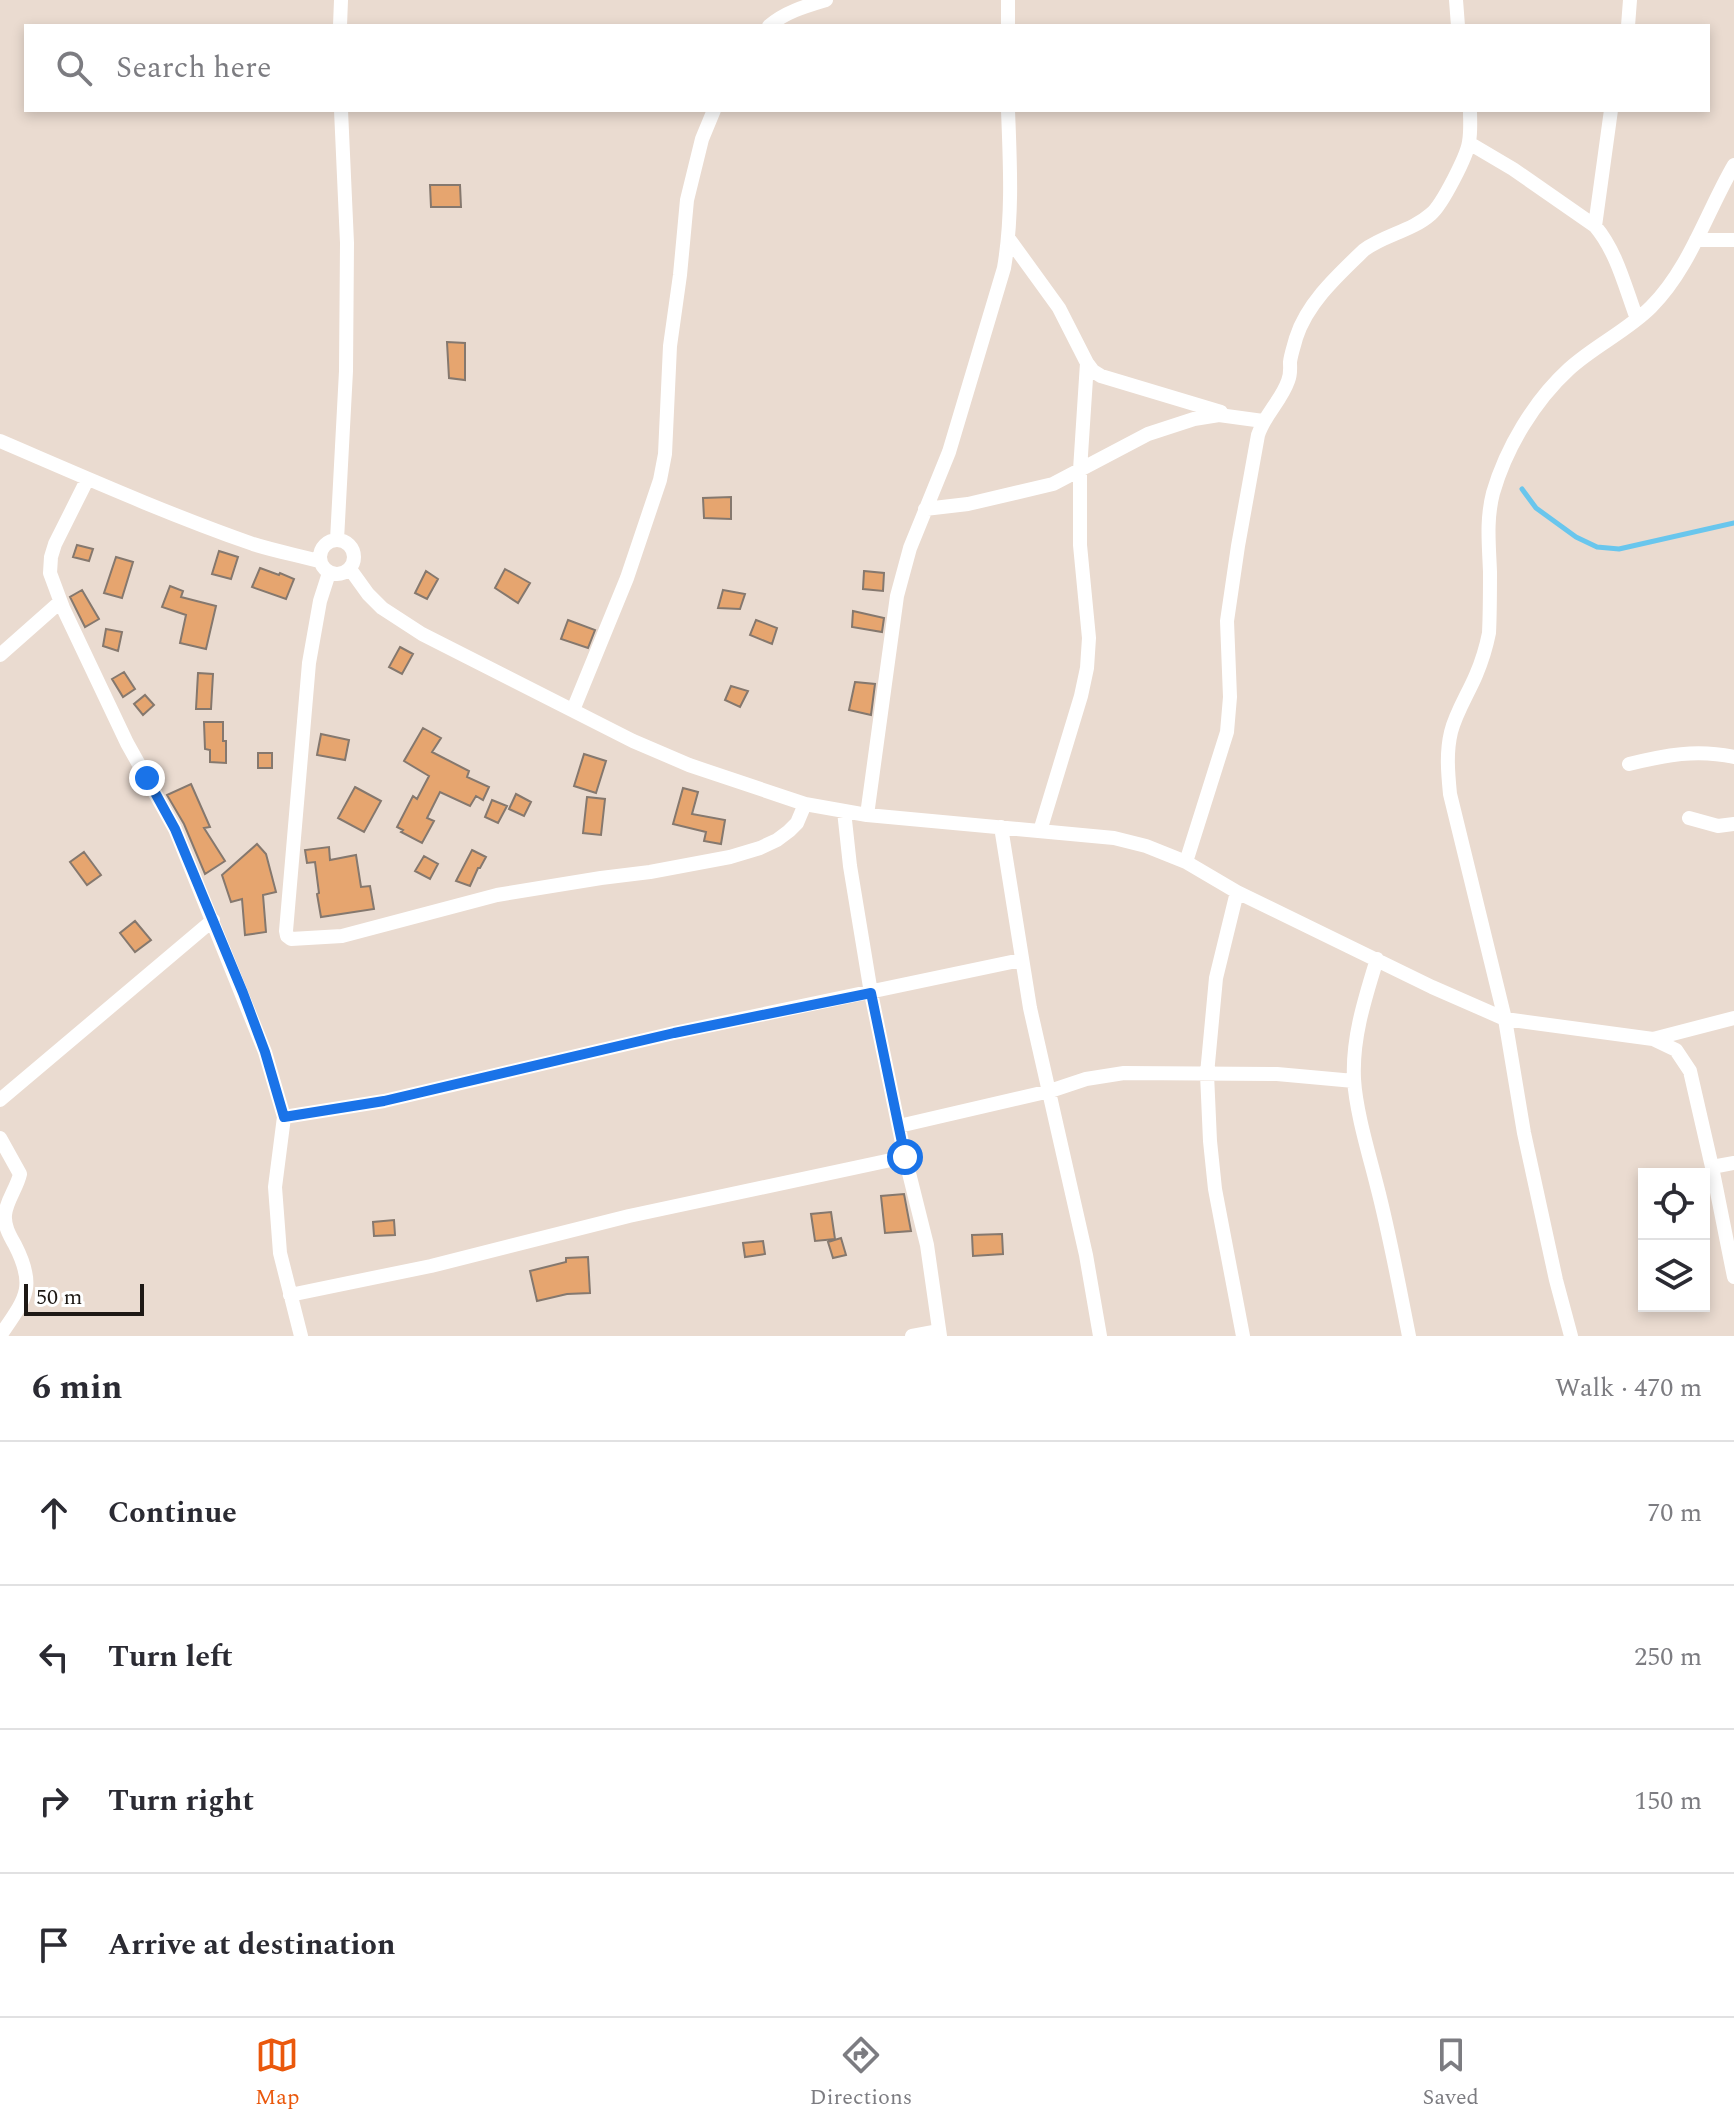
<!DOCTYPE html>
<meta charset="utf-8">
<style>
body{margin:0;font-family:Spectral,serif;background:#f2f2f3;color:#2b2b33}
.controls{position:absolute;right:24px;bottom:24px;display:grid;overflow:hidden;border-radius:0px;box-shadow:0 4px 12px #0003}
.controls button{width:72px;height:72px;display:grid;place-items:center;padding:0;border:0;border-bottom:2px solid #e1e1e2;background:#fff;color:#2b2b33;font:40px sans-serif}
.scale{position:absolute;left:24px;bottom:20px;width:120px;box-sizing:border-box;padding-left:8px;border:4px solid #1e1915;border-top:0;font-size:22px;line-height:28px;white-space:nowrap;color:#1e1915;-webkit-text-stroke:6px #fff;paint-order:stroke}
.stop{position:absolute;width:24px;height:24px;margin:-18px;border:6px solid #1a73e8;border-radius:50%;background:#fff}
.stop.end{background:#1a73e8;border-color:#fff;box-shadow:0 2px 8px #0008}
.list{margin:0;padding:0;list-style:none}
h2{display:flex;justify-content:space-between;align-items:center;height:104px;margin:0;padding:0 32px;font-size:34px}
h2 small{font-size:26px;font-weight:400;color:#7c7c81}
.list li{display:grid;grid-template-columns:52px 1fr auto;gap:24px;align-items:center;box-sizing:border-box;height:144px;padding:0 32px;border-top:2px solid #e1e1e2}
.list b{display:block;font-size:30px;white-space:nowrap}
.list em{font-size:26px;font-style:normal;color:#7c7c81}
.icon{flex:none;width:44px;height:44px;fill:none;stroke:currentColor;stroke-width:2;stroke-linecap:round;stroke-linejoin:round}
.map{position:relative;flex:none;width:1734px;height:1336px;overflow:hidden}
.search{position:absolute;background:#fff;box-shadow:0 4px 12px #0003;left:24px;right:24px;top:24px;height:88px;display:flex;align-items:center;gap:20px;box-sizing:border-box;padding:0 28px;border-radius:0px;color:#7c7c81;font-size:30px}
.sheet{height:680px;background:#fff}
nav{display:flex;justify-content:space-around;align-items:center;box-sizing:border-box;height:112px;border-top:2px solid #e1e1e2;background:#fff;font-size:22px;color:#7c7c81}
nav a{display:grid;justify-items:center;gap:4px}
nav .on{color:#ea580c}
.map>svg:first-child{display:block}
</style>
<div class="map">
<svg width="1734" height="1336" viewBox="0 0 1734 1336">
<rect width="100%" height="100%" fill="#eadbd0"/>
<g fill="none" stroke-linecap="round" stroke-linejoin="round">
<path stroke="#69c6ed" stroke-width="5" d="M1522 489 1536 508 1576 537 1597 547 1619 549 1734 523"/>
</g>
<path fill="#e6a56f" stroke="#85786e" stroke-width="2" d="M430 185H460L461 207H431Z
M447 342 465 343V380L449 378Z
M731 497V519L704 518 703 498Z
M77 545 93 549 89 561 73 557Z
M219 551 238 557 231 579 212 574Z
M116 557 133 562 122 598 104 593Z
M260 568 279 575 280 573 294 579 286 599 252 587Z
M505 569 530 583 518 603 495 588Z
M426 571 438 579 427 599 415 593Z
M864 571 884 573 883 591 863 589Z
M170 586 183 591 181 597 216 606 206 649 180 643 186 615 162 607Z
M82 590 99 619 85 627 70 597Z
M723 590 745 594 740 609 718 608Z
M853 611 884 618 882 632 852 627Z
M568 620 595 630 588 648 561 639Z
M756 620 777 628 772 644 750 635Z
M106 629 122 632 118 651 103 646Z
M400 647 413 654 402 674 389 667Z
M124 672 135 689 123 697 112 679Z
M198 673 213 674 211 709H196Z
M855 682 875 684 871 715 849 710Z
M731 686 748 691 740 707 725 700Z
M145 695 154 705 143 715 134 704Z
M204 722H223V741H226V763L210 762V750L205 749Z
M423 728 441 738 432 752 469 771 467 777 489 787 483 800 476 796 470 806 440 792 427 818 434 821 422 843 401 832 403 830 397 827 413 796 417 799 429 776 404 761Z
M321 734 349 740 345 760 317 755Z
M258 753H272V768H258Z
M584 754 606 761 596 793 574 786Z
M191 784 210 827 204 828 225 861 205 874 184 824 167 795Z
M355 787 381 801 364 832 338 818Z
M683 788 698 792 692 814 725 820 721 844 704 841 706 832 673 824Z
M516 794 531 802 524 816 509 809Z
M587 797 605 799 601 835 583 833Z
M492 800 507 806 498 823 485 817Z
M257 844 266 854 276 892 263 895 266 932 245 935 242 899 231 902 222 875Z
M329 847 330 860 356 855 361 887 370 886 374 909 321 917 317 894 319 893 315 862 307 863 305 850Z
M472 850 486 857 480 868H478L470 886 456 881Z
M84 852 101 875 87 885 70 862Z
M424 856 438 864 430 879 415 871Z
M135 921 151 940 135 952 120 933Z
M904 1194 911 1231 885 1233 881 1196Z
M831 1212 835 1239 815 1241 811 1214Z
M394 1220 395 1235 374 1236 373 1222Z
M1002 1234 1003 1254 973 1256 972 1235Z
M841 1238 846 1255 833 1258 828 1242Z
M763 1241 765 1254 745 1257 743 1243Z
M588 1257 590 1293 567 1294 537 1301 530 1271 566 1262V1258Z"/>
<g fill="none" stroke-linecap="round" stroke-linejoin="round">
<path stroke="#fff" stroke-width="14" d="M1008 0V26
M1456 0 1458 26
M340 26 341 0
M769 26C785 12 806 6 826 0
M1628 26 1630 0
M1469 143 1513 169 1595 226C1617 252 1625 287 1637 319
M1595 226 1611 110
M1009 239 1059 308 1087 363 1093 371 1101 376 1221 412
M1696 240H1734
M0 441C84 477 167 514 253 544 275 551 297 555 319 561
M87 480 55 544 51 557 50 573 63 608 127 743 175 829 265 1052 284 1117 275 1187 280 1253 301 1336
M925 509 968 504 1053 484 1148 434 1194 419 1219 415 1263 421
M320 557a17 17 0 1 1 34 0a17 17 0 1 1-34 0Z
M337 540 346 371 347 243 341 110
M350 569 368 594 382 608 422 634 633 741 689 765 805 804 867 815 1114 838 1146 846 1186 862 1237 892 1432 987 1505 1019 1653 1039 1676 1050 1690 1071 1712 1167 1734 1277
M329 573 320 601 309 663 286 931 287 936 291 939 342 936 497 895 601 878 650 872 730 857 760 848 777 840 789 831 797 823 805 804
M0 655 60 602
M573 710 627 578 660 480 665 454 670 346 680 275 687 200 702 139 714 110
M1629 764C1665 755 1697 749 1734 757
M844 811 850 866 871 993 905 1157 927 1245 940 1336
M867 815 897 596 910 548 949 452 1004 268C1013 215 1010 163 1008 110
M1689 818 1718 826 1734 824
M1001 827 1030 1008 1086 1255 1100 1336
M1040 831 1081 696 1087 668 1089 638 1080 545V470L1087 363
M1186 862 1227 732 1230 697 1227 621 1238 546 1258 435C1265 414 1281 401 1288 381 1291 374 1290 369 1290 362 1291 354 1294 346 1296 338 1307 303 1338 275 1364 250 1384 235 1412 231 1431 214 1442 205 1467 156 1469 142 1471 131 1470 121 1470 110
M1237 892 1216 978 1207 1074 1210 1141 1215 1189 1243 1336
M1377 959C1365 998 1352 1038 1354 1079 1356 1112 1369 1154 1377 1186 1390 1236 1399 1286 1409 1336
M1653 1039 1734 1018
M0 1100 213 920
M284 1117 384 1101 674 1033 1021 960
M899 1126 1050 1091 1086 1079 1124 1073 1277 1074 1354 1081
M0 1138 20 1174C17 1188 6 1201 5 1215 4 1226 10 1236 15 1245 37 1288 25 1299 0 1336
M1712 1167 1734 1163
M290 1295 431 1266 629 1216 905 1157
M912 1336 939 1331
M1571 1336 1556 1280 1524 1133 1505 1019 1450 794C1448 773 1446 753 1451 732 1456 712 1468 694 1476 675 1482 661 1486 648 1489 633 1490 613 1490 592 1490 572 1489 545 1486 520 1493 493 1506 448 1534 401 1569 369 1594 346 1627 331 1651 307 1690 268 1707 211 1734 165"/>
</g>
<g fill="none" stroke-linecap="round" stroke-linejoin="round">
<path stroke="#1a73e8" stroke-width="10" d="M147 778 175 829 243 993 265 1052 284 1117 384 1101 674 1033 871 993 905 1157"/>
</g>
</svg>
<div class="controls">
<button><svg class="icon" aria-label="locate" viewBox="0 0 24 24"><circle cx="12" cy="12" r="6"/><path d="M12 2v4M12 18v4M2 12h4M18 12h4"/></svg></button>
<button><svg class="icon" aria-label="layers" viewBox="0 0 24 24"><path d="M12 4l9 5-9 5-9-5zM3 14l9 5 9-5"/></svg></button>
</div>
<div class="scale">50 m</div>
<div class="stop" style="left:905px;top:1157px"></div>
<div class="stop end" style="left:147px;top:778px"></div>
<div class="search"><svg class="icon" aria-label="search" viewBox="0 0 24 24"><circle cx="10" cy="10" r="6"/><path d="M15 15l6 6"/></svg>Search here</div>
</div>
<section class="sheet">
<h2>6 min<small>Walk · 470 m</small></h2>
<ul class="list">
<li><svg class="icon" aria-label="ahead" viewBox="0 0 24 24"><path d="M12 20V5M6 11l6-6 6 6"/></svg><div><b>Continue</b></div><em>70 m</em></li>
<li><svg class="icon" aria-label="left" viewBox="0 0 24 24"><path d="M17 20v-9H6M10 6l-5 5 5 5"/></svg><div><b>Turn left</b></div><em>250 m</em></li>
<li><svg class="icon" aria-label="right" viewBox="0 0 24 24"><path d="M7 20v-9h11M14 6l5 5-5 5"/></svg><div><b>Turn right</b></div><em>150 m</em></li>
<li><svg class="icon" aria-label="arrive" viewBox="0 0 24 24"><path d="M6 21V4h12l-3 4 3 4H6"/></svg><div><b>Arrive at destination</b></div></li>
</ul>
</section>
<nav>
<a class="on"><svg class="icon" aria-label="map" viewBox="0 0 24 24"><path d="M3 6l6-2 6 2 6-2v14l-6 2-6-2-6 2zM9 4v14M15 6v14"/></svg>Map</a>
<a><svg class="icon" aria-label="directions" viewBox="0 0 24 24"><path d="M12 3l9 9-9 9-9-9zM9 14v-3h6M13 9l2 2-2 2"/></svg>Directions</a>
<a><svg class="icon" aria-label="saved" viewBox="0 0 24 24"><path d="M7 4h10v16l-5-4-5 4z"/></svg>Saved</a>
</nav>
